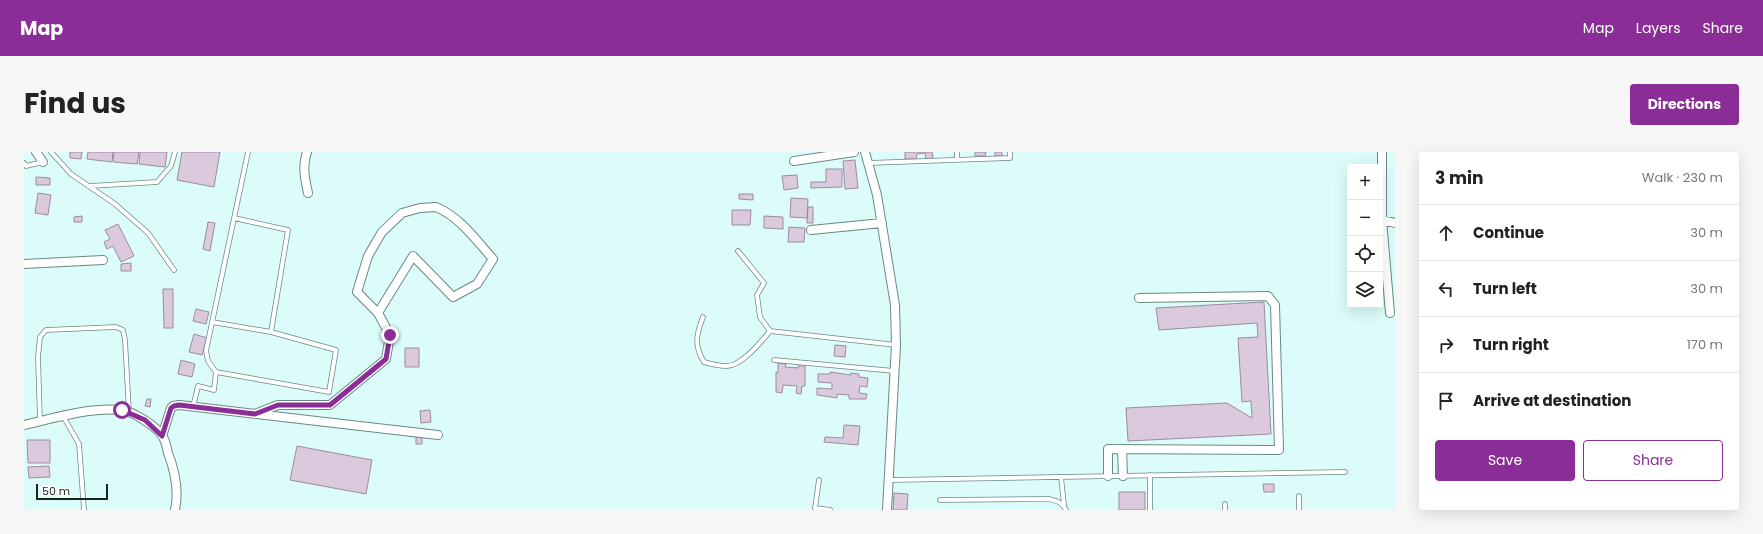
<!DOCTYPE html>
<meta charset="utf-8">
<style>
body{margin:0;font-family:Poppins,sans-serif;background:#f6f6f6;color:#222}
.controls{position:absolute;right:12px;top:12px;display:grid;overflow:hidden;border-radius:4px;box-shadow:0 4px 16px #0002}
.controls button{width:36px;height:36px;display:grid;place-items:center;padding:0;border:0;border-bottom:1px solid #e0e0e0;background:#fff;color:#222;font:20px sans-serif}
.scale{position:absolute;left:12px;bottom:10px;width:72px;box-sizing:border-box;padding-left:4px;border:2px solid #172322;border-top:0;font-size:11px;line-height:14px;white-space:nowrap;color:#172322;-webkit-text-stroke:3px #fff;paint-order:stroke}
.stop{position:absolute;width:12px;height:12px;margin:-9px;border:3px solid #8b2d97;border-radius:50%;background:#fff}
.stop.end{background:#8b2d97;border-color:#fff;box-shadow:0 1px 4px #0008}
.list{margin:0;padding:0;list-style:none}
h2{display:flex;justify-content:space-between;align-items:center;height:52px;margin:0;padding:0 16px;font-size:17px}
h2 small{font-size:13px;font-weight:400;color:#767676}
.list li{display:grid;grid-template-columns:26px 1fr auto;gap:12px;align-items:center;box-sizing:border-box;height:56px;padding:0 16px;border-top:1px solid #e0e0e0}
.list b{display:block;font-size:15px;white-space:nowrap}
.list em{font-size:13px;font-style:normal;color:#767676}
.actions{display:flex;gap:8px;padding:12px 16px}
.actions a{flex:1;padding:9px 0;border:1px solid #8b2d97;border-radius:4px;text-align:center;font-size:14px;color:#8b2d97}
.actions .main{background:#8b2d97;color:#fff}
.icon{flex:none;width:22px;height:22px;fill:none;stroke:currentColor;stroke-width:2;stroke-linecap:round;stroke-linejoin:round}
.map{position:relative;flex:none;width:1371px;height:358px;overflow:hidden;border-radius:4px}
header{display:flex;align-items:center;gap:24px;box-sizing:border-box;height:56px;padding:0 20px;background:#8b2d97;color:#fff}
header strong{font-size:19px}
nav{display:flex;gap:22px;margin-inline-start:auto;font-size:14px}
.intro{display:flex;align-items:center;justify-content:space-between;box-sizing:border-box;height:96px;padding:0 24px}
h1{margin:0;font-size:28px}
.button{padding:10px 18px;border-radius:4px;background:#8b2d97;color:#fff;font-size:14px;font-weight:700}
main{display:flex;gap:24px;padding:0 24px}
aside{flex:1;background:#fff;border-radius:4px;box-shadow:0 4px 16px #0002}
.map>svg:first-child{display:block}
</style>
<header>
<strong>Map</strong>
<nav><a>Map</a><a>Layers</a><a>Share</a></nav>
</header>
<div class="intro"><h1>Find us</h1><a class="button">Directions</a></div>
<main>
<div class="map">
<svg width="1371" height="358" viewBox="0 0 1371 358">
<rect width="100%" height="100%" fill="#dbfcf9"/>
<path fill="#dbc9dd" stroke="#9c8b9e" d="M46 0H58L57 7 46 6Z
M64 0H89L88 10 63 7Z
M90 0H115L113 12 89 10Z
M116 0H143L141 15 115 12Z
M158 0H196L190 35 153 28Z
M881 0H908L909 6 902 7 901 1 893 2 892 7H881Z
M951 0H962L961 4H951Z
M971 0H978V4H971Z
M831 8 834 36 821 37 819 9Z
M802 17H818V35L787 36V30H802Z
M773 23 774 36 760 38 758 24Z
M12 25 26 26V33H12Z
M14 41 27 43 24 63 11 61Z
M715 42H729V48L715 47Z
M767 46 784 47 783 66 766 65Z
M784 55H789V71H783Z
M708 58H727L726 73H708Z
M58 64V70H50V65Z
M740 64 759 65V77L740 76Z
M184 70 191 71 186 99 179 97Z
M94 72 110 104 97 110 89 94 83 97 80 90 86 87 81 78Z
M765 75 781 76 780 90H764Z
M107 111V119H97V112Z
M139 137H149V176H140Z
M1240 150 1247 282 1104 289 1102 256 1203 251 1228 266 1227 249 1218 250 1214 186 1234 185 1233 171 1135 178 1132 156Z
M172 157 185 160 182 172 169 169Z
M170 182 183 186 178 203 165 200Z
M811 193 822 194 821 205 810 204Z
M381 196H395V215H381Z
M157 208 171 212 168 225 154 222Z
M754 211 762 212 761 215 774 216V214H781V234H778L777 242 772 241 773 234 759 233 758 241 752 240V220L754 221Z
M806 220 827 223V221L835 222V225L844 226 843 235 836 234 835 241 843 242 842 247H825V243L813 242V246L793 243V236L808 237V231L794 230V222H806Z
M123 247H127L126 255 121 254Z
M406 258 407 270 397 271 396 259Z
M820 273 836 274 834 293 800 290 801 285 819 286Z
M392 285H398V292H392Z
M3 288H26V311H4Z
M273 294 348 308 342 342 266 328Z
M25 314 26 325 5 326 4 315Z
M1239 332H1250V340H1240Z
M1095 340H1121V358H1095Z
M870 341 884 342 883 358H869Z"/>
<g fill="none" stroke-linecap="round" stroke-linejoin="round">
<defs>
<path id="lane" d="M27 0 47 22 91 52 124 81 150 118
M933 0V7
M0 11 2 14 19 10
M844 11 986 6V0
M66 34 133 30 147 14 151 0
M714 99 740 131 733 143 736 165 746 179
M679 165C672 183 670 194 680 210 687 212 695 214 702 214 717 215 737 190 746 179L872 193
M188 170 247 180
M750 208 870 219
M192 220 305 240 312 198 247 180 264 78 210 66
M169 255 174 234 190 238 192 220 184 209 182 199 224 0
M39 264 55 292 60 358
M16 269 14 205 16 185 22 178 92 175 99 178 101 188 105 260
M1126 323V358
M1037 325 1040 353
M795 328 791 356 806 358
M866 328 1321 320
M1275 344V358
M916 348 1025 347C1033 349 1038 350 1042 358
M1201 352V358"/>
<path id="street" d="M12 0 19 10
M283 0C278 14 281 27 284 41
M841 0 853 43 871 153 872 193 863 358
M1358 0V68L1366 161
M770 9 830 0
M412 55C436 65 452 88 469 107L453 132 429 145 389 104 354 161 333 140 344 104 358 80 378 61 396 56Z
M1358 68 1371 71
M787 78 858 71
M0 112 79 108
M231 262 254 253H306L362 207 366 183 354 161
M0 273C30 266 66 255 97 258 109 259 131 274 138 283 141 288 143 296 144 301 151 319 155 339 151 358
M138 284 147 256 149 254 155 253 414 283
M1098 297 1099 324
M1084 324V297L1255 298 1251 153 1244 144 1115 146"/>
</defs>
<use href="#lane" stroke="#6a8886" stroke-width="5.5"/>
<use href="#street" stroke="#6a8886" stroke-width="10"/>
<use href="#lane" stroke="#fff" stroke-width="4"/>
<use href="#street" stroke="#fff" stroke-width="8"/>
</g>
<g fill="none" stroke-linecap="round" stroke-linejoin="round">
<path stroke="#8b2d97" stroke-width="5" d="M98 258 121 268 138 284 147 256 150 254 155 253 231 262 254 253H306L362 207 366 183"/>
</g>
</svg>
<div class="controls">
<button>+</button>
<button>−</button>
<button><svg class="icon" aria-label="locate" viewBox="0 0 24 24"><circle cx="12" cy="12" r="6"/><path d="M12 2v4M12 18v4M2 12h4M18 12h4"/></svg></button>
<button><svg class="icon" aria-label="layers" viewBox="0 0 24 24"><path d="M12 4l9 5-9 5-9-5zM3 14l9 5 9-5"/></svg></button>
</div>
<div class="scale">50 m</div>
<div class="stop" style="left:98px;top:258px"></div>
<div class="stop end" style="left:366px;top:183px"></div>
</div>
<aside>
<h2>3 min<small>Walk · 230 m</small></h2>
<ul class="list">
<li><svg class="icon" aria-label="ahead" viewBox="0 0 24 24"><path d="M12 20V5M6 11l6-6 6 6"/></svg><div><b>Continue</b></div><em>30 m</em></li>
<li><svg class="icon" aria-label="left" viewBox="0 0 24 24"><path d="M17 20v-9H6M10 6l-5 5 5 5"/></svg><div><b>Turn left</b></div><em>30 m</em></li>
<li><svg class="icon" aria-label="right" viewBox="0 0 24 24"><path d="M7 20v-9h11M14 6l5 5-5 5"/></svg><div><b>Turn right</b></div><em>170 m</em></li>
<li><svg class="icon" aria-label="arrive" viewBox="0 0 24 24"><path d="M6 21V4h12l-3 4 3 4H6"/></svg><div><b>Arrive at destination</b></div></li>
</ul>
<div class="actions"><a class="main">Save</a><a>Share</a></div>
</aside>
</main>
